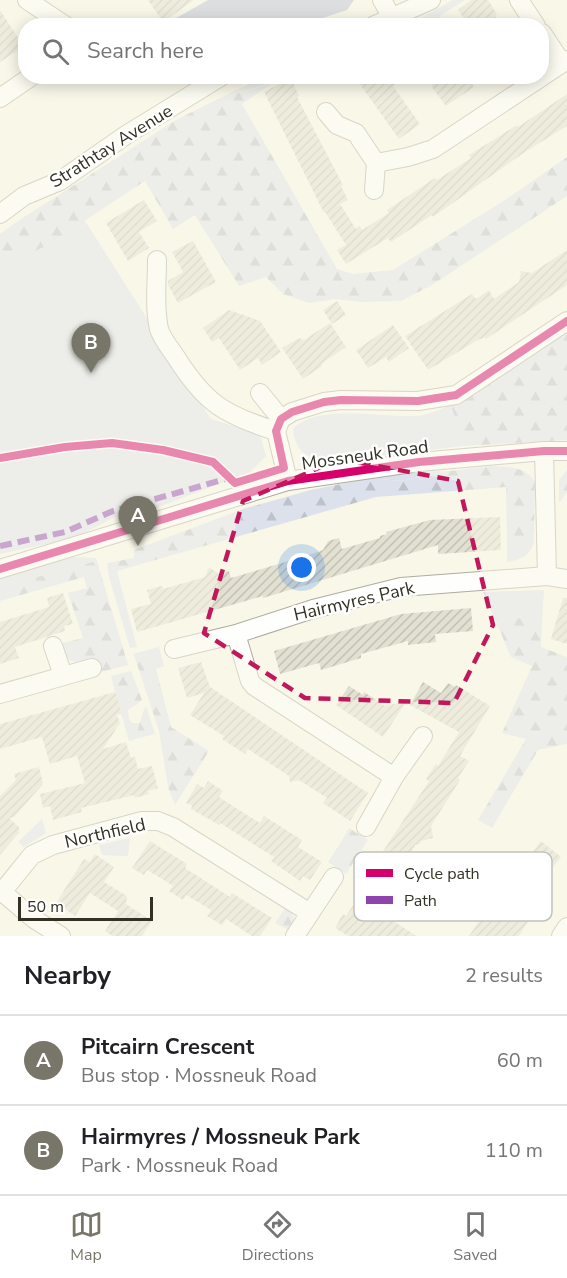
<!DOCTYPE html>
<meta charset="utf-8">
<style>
body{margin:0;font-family:"Nunito Sans",sans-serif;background:#f6f6f6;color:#202124}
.scale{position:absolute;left:18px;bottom:15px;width:135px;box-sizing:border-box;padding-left:6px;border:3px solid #323124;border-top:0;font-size:16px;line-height:21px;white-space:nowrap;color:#323124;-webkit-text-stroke:4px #fff;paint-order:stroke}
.you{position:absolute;left:302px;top:568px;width:21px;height:21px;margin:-15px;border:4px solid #fff;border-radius:50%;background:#1a73e8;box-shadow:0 0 0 9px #1a73e833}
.badge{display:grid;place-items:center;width:39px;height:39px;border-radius:50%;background:#787669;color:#fff;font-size:20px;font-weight:700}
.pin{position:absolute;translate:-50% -50px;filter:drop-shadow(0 2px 3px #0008)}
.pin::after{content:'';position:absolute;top:32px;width:21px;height:18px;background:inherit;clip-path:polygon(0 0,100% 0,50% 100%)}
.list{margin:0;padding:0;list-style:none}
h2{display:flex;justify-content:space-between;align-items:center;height:78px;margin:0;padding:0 24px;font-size:26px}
h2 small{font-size:20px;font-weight:400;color:#757577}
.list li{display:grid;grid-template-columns:39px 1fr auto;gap:18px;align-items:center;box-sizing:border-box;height:90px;padding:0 24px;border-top:2px solid #e0e0e0}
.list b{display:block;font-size:22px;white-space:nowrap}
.list p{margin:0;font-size:20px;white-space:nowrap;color:#757577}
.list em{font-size:20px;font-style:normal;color:#757577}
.icon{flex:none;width:33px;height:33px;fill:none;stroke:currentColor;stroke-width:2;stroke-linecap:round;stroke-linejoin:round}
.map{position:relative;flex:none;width:567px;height:936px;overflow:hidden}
.search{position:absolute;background:#fff;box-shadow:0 3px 15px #0003;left:18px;right:18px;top:18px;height:66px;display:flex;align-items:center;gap:15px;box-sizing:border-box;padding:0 21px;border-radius:24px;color:#757577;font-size:22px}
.sheet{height:258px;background:#fff}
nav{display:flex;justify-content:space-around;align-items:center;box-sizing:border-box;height:84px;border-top:2px solid #e0e0e0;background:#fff;font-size:16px;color:#757577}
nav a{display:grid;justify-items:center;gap:3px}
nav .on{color:#787669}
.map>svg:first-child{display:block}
</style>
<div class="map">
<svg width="567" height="936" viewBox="0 0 567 936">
<defs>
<pattern id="forest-firs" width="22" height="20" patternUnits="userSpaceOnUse" patternTransform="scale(1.5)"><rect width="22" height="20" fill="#dde1ec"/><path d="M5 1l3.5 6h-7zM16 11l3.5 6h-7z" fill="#bec2ca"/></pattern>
<pattern id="building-hatch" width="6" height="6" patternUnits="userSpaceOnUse" patternTransform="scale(1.5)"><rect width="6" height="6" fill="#e1e0d1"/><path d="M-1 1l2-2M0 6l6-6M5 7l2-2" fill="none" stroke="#c2c1b3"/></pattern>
</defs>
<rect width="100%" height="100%" fill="#f9f7e8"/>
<path fill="#dde1ec" d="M453 0H465L441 15 439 21 431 25H408Z
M263 77H290L218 99Z
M87 224 211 419 243 429 259 431 266 456 250 472 156 508C144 506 126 503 117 516L74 538 0 554V270Z
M451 405 463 446 336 461C311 460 296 456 293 429 317 403 382 418 415 416 427 416 440 409 451 405Z
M449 471 400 481 370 478 405 472Z
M507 538 534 542C530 556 521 560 507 562Z
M73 557 96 558 97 561 0 587V578Z
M117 571 137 647 130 648 109 577Z
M544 590 542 621 517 618 497 624 483 592Z
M159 647 164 666 156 669 160 684 151 690 145 655 135 658 133 654Z
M115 692H122L137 704 128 710 129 719 132 723H140L135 739 129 741Z
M42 819 46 833 24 847 18 842Z
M130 838 128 856 102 855 99 845Z
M341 842 356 850 337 868 328 862Z"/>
<path fill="url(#forest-firs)" d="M271 84 242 104 337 269 353 274 393 270 505 200 567 157V196L432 285 401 301 362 302 335 299 309 303 283 294 266 277 239 286 195 215 173 229 145 181 84 221 87 224 0 270V234L21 219 176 120 218 99Z
M567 330V440L463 446 451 405Z
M491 466C508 467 525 466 535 482L534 542 507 538 506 487 376 497 117 571 109 577 107 563 134 558V550L243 509 311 490 370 478 400 481 449 471Z
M567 470V492L559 503V480Z
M97 561 128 665 101 672 96 658 77 662 71 661 65 655 62 643 83 638 68 593 87 588 84 577 0 601V587Z
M517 618 542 621 541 647 567 657V744L538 750 492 828 478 820 526 739 502 733 532 666 511 657 497 624Z
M145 655 149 663 151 689 160 684 171 727 209 751 175 805 168 787 159 731 135 658Z
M131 671 142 700 137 704 122 692H115L111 676Z
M146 706 155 734 135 739 143 712Z
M349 828 368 840 346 874 337 868 355 850 341 842Z
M286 907C294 914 298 921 289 930L275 923Z"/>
<path fill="#b9bfd4" d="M208 0H354L347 10 301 25H170L171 21Z"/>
<path fill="url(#building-hatch)" d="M148 0H194L163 22Z
M471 0H488L497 14 495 16 501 26H469L458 10Z
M0 10 24 47 0 62Z
M354 76H407L393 86 420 124 399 139Z
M445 76H467L474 87 446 106 431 86Z
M291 78 299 96 297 97 343 185 341 186 348 200 340 204 356 229 360 226 362 230 389 213 387 210 435 178 437 180 471 158 469 155 517 125 518 127 567 94V126L525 152 433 217 432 215 391 242 388 238 346 264 337 250 346 245 325 212 324 213 264 92Z
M144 200 157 221 139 232 149 248 128 261 106 223Z
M193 241 216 282 178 303 168 285V281L183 272 172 252Z
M567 250V285L486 339 485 337 476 341 428 370 405 336 472 294 476 299 489 290 494 299 519 282 521 271 532 273Z
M337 301 346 315 332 324 323 310Z
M229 310 260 321 281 352 262 365 258 358 240 370 219 338 212 342 203 328Z
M330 323 346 347 321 364 322 366 303 379 282 348 299 338 304 340Z
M393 325 409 348 389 362 386 357 368 368 356 350Z
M500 517 501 550 438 554V545L263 598V596L137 632 131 609 151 604 147 590 162 586 163 589 205 577 209 567 219 574 229 571 231 578 309 555 323 550 328 541 339 538 342 549 380 538V536L387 534 386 532 430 520Z
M63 593 73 624 64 626 65 631 15 647 19 658 0 664V622L49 607 47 598Z
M563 598H567V644L551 639Z
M471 608 473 631 435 634 436 642 408 645V641L361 654V658L321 670 319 663 280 674 274 651 401 614Z
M201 662 210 687 368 793 350 821 323 803 327 798 299 780 290 782 289 776 248 749 245 754 222 739 224 736 190 715 204 693 187 698 178 668Z
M423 682 441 693 448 683 455 687 456 685 490 706 460 756 469 761 458 778 460 780 431 826 433 838 421 841 418 845 416 844 401 868 407 872 390 898 395 901 386 916 416 936H348L335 928 343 914 346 916 378 867 374 865 429 781 426 779 436 764 438 766 459 732 410 705Z
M349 686 363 695 364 692 385 706 407 701 383 737 336 705Z
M115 692 122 714 117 715 120 723 103 749 126 742 131 758 135 757 138 769 152 766 158 788 148 791 149 794 135 798 134 795 81 808 82 812 53 820 50 806 43 808 40 794 85 783 77 756 50 764 42 737 0 749V724Z
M39 767 43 784 14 817 9 818 19 827V833L0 855V796L16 780 14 774Z
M208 781 223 791 219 797 239 810 260 823 264 816 302 840 298 847 322 862 310 880 303 876 300 881 271 861 274 857 220 823 219 825 191 809 192 806 186 803 197 784 204 788Z
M150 841 187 864 185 868 210 884 230 897 232 893 272 918 260 936H252L226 919 222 925 207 916 211 910 198 902 186 895 183 900 169 891 173 886 159 877 147 870 144 875 132 868Z
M541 841 561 857 530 896 508 883Z
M95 854 114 867 104 882 127 896 126 904 152 921 142 936H112L105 931 118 911 90 893 75 916 56 903 84 859 90 862Z
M522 893 536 901 529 914 532 915 519 936H469L491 903Z"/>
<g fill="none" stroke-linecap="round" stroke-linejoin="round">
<defs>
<path id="minor" d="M27 0 66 26
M382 0 392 18
M519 0 536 26
M373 26 431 0
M542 33 562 63
M0 98 32 76
M326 112 337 125 356 133 376 163 374 190
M376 163 408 157 433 149 567 60
M0 214 24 196 60 181 126 135 222 76
M157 260C157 283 154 307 159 329 162 339 170 348 176 357 205 403 224 415 276 431
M260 393 281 419
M544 451 547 576
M288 481 276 431 281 419 292 412 324 402 341 400 418 401 456 395 567 321
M0 569 288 481 419 462 544 451H567
M53 646 63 675
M174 649 236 634
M0 694 92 668
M394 777 254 686 250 681 236 634 313 609 401 587 547 576 567 579
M366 827 394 777 423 736
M0 890 34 919 61 936
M2 892 32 855 53 845 142 821H158L173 827 310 913
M295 936 334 877
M561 936 567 927"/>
</defs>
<use href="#minor" stroke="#aeaca0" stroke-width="20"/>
<use href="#minor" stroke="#fefefc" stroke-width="18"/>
<path stroke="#8e44ad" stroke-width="6" stroke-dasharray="12 6" stroke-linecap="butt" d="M0 546 65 532 113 511 229 478"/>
<defs>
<path id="cycleway" d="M0 458 65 447 112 443 163 450 213 462 235 483 284 468 276 431 281 419 292 412 324 402 341 400 418 401 456 395 567 321
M0 569 288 481 419 462 544 451H567"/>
</defs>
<use href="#cycleway" stroke="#fff" stroke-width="11"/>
<use href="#cycleway" stroke="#d6006c" stroke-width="8"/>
</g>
<path d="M0 0H567V936H0ZM339 459 458 481 493 625 454 703 305 698 204 633 243 501Z" fill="#f9f7e8" fill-opacity=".55" fill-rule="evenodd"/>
<path fill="none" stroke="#c2185b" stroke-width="4.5" stroke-dasharray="12 8" stroke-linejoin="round" d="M339 459 458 481 493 625 454 703 305 698 204 633 243 501Z"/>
<g text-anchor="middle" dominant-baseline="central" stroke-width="5" stroke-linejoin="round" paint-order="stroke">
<g font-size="18" fill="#323124" stroke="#fff">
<text transform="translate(111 146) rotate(-32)">Strathtay Avenue</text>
<text transform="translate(365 455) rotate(-8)">Mossneuk Road</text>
<text transform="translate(354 601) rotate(-13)">Hairmyres Park</text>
<text transform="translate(105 833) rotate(-13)">Northfield</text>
</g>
</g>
<rect x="354" y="852" width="198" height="69" rx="9" fill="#fff" stroke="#c2c1bd" stroke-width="1.5"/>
<rect x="366" y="869" width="27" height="8" fill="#d6006c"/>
<rect x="366" y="896" width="27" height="8" fill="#8e44ad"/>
<g font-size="16" fill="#323124">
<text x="404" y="879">Cycle path</text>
<text x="404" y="906">Path</text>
</g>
</svg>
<div class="scale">50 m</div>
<div class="you"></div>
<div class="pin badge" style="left:138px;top:546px">A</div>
<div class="pin badge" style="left:91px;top:373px">B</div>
<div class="search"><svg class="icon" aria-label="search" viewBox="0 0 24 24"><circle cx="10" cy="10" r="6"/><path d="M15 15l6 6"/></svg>Search here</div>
</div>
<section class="sheet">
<h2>Nearby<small>2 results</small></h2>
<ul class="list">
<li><span class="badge">A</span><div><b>Pitcairn Crescent</b><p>Bus stop · Mossneuk Road</p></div><em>60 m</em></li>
<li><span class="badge">B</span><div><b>Hairmyres / Mossneuk Park</b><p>Park · Mossneuk Road</p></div><em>110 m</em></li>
</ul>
</section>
<nav>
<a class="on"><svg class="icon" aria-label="map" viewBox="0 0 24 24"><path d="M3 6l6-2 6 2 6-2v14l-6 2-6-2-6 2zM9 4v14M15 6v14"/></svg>Map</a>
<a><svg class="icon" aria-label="directions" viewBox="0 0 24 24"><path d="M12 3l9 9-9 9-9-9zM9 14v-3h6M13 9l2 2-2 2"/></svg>Directions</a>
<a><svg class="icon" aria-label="saved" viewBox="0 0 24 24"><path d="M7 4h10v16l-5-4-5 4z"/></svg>Saved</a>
</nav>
